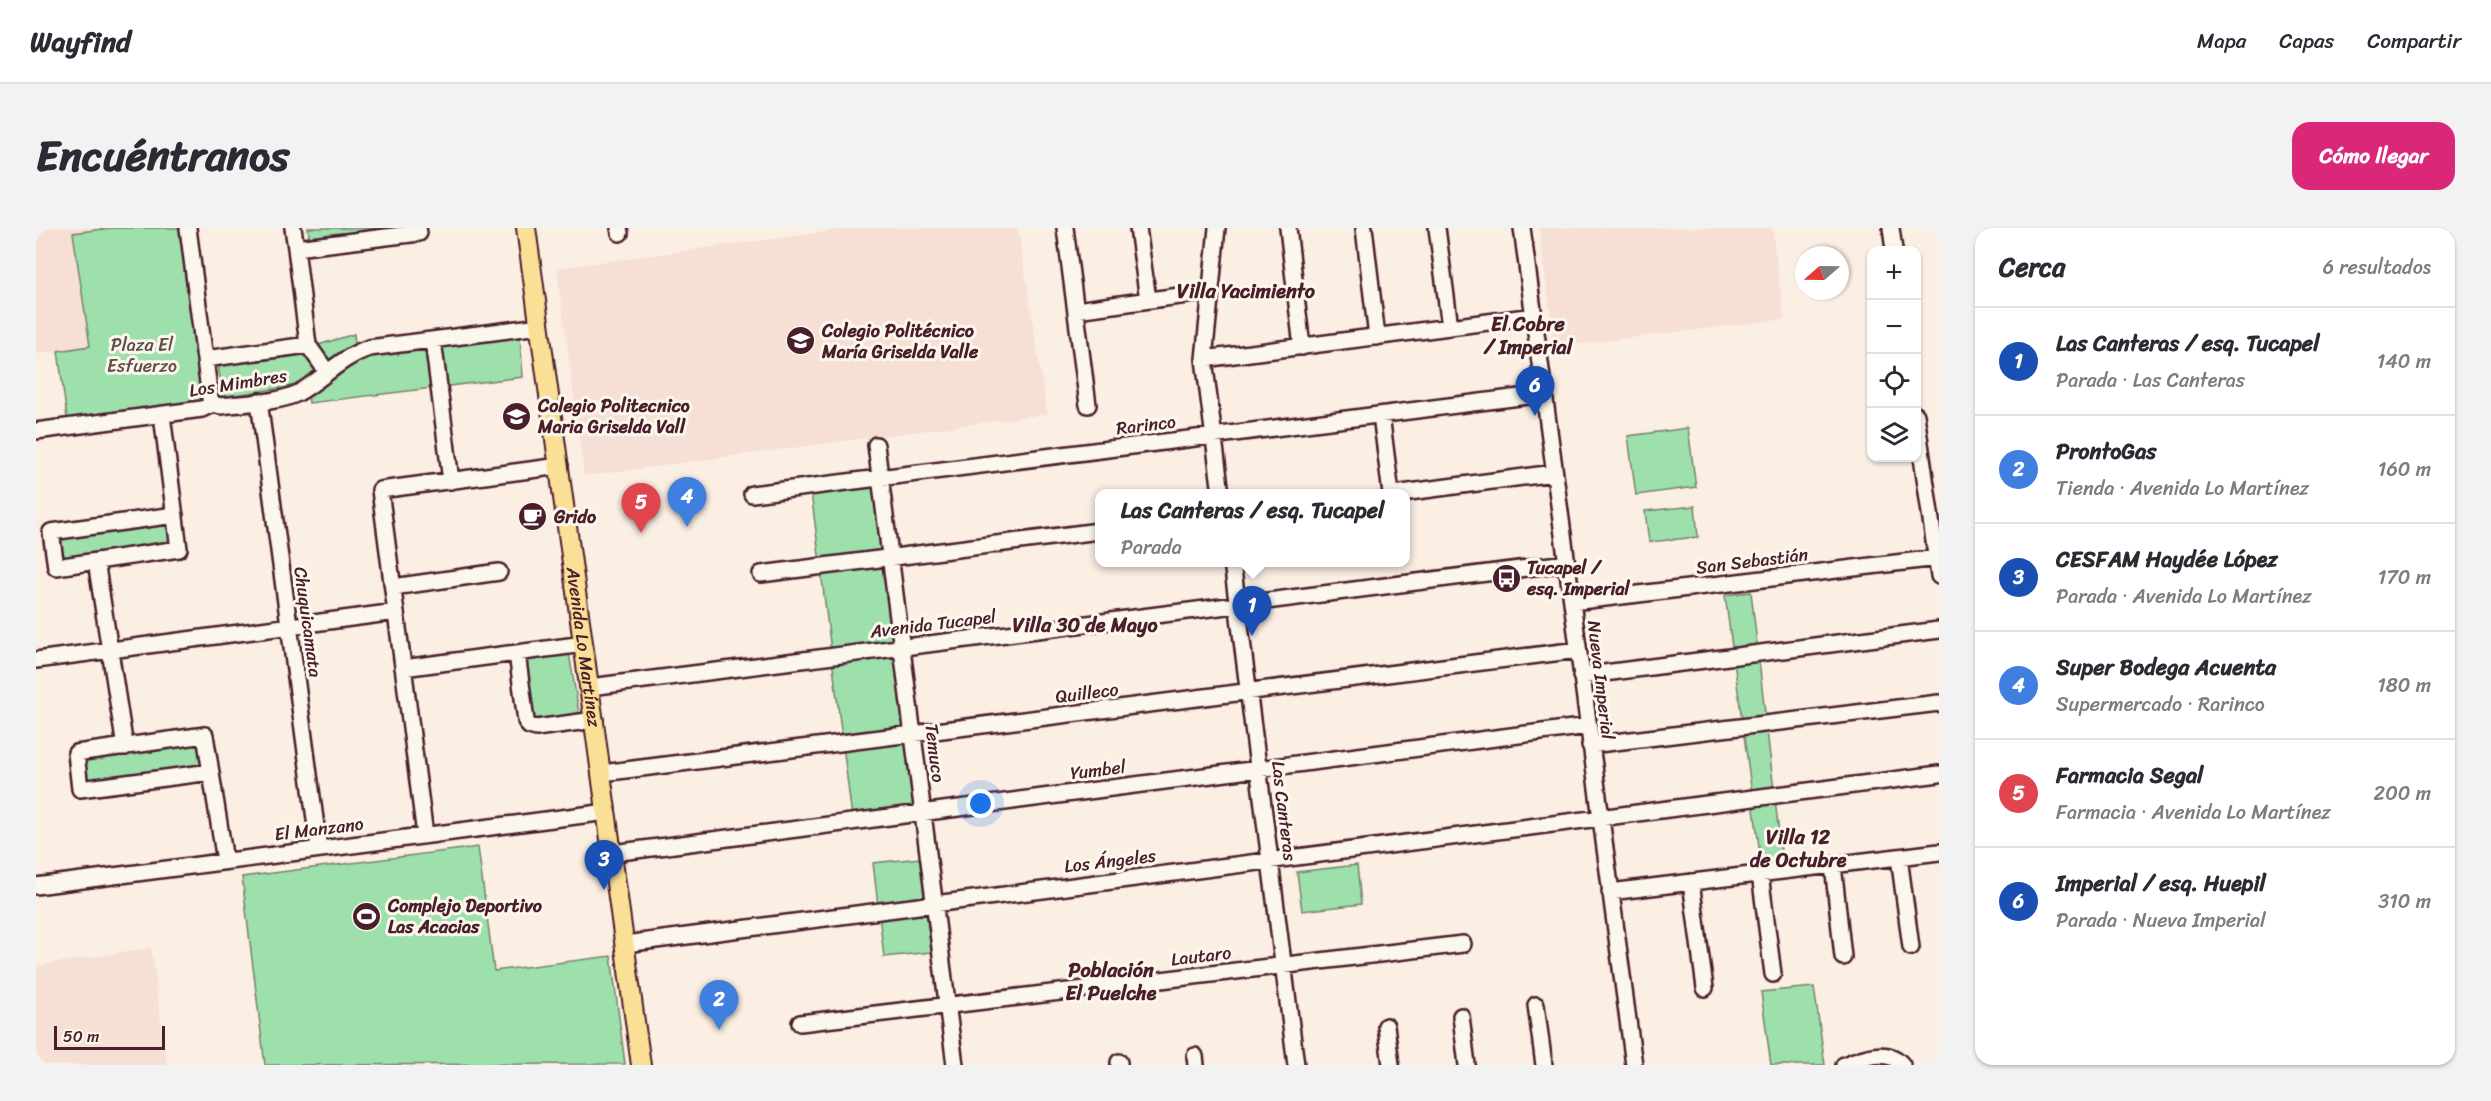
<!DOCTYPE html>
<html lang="es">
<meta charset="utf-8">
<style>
body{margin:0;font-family:Sriracha,sans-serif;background:#f2f2f3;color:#2b2b33}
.controls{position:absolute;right:18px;top:18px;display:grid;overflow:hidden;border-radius:12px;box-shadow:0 2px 4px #0004}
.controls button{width:54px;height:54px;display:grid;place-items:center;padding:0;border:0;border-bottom:2px solid #e1e1e2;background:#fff;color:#2b2b33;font:30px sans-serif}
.compass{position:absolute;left:1759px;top:18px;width:54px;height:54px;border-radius:50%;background:#fff;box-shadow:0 2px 4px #0004;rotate:250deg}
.scale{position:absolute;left:18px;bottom:15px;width:111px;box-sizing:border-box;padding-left:6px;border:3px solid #4a1f2b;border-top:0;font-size:16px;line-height:21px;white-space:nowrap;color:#4a1f2b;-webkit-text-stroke:4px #fbf7ec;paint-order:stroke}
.you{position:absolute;left:945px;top:576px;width:21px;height:21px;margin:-15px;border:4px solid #fff;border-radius:50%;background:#1a73e8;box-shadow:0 0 0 9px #1a73e833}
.badge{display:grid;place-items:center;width:39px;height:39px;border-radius:50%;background:#db2777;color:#fff;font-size:20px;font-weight:700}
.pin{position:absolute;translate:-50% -50px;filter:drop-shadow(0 2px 3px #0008)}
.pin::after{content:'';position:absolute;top:32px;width:21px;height:18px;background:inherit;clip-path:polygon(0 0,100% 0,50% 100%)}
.popup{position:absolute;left:1059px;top:261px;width:315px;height:78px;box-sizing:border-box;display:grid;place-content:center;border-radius:12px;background:#fff;filter:drop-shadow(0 2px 4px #0005);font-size:20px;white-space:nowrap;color:#7c7c81}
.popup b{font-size:22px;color:#2b2b33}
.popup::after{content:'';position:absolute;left:50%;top:100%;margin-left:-12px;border:12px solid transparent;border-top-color:#fff}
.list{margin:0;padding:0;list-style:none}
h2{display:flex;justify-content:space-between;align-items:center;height:78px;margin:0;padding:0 24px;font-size:26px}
h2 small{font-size:20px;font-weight:400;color:#7c7c81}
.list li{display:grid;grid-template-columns:39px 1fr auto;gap:18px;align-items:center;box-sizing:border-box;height:108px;padding:0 24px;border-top:2px solid #e1e1e2}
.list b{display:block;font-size:22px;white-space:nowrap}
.list p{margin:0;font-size:20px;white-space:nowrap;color:#7c7c81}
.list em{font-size:20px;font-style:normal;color:#7c7c81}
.icon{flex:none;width:33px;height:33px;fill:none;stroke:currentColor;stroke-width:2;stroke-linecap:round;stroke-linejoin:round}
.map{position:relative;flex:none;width:1903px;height:837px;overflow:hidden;border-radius:18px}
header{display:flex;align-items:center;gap:36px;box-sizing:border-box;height:84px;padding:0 30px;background:#fff;border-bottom:2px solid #e1e1e2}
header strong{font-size:28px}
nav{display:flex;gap:33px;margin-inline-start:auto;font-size:21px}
.intro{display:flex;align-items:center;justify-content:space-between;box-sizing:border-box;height:144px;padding:0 36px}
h1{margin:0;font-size:42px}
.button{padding:15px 27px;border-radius:18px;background:#db2777;color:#fff;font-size:21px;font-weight:700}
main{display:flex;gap:36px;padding:0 36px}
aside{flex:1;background:#fff;border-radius:18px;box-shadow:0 2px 4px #0004}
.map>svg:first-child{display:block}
</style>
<header>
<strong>Wayfind</strong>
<nav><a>Mapa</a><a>Capas</a><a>Compartir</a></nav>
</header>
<div class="intro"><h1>Encuéntranos</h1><a class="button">Cómo llegar</a></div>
<main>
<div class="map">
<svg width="1903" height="837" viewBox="0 0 1903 837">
<rect width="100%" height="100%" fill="#fbeee3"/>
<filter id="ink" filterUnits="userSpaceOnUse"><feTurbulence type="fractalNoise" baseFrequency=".0167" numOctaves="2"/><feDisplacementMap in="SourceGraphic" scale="12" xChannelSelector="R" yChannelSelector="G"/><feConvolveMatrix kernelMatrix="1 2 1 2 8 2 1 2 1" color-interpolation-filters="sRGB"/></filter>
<g filter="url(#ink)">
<path fill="#f6dfd5" d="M0 0H75L38 6 55 118 0 126Z
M819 0H982L1011 186 548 248 521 40Z
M1503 0H1736L1748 91 1519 119Z
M115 720 131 837H0V738Z"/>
<path fill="#9de0ab" stroke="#74806b" stroke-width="1.5" d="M75 0H143L166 172 31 190 22 123 54 118 37 5Z
M272 0H369L274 14Z
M318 106 319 117 259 158 186 169 182 133 269 121Z
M484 108 487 149 273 175 272 167 293 147 333 129Z
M1652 200 1660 259 1600 267 1592 208Z
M838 257 884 580 816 589 775 264Z
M1659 278 1662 309 1613 314 1609 283Z
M139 287 143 321 20 339 15 304Z
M1715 364 1746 632 1725 633 1689 367Z
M533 425 543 485 499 493 489 432Z
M169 507 175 544 44 561 40 525Z
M442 619 458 743 575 728 589 836 229 837 206 649Z
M884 630 895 724 848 729 837 635Z
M1321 637 1325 676 1266 683 1261 644Z
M1778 759 1789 837H1735L1725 764Z"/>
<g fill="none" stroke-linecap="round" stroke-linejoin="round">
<defs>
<path id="minor" d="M152 0 174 170 177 176
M257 0 260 20 383 5 382 0
M583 0 584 5
M1029 0 1052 177
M1102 0 1112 72
M1181 0 1168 131 1185 266
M1252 0 1266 119
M1328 0 1341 109
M1401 0 1414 99
M1486 0 1598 837
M1855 0 1858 22
M260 20 272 117 291 144
M1040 82 1173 64
M397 112 415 253
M169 131 272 117
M1168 131 1498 88
M223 173 283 621
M126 187 143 321 20 339 15 304 139 287
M1345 187 1355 266
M1880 187 1903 348
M0 203 166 181 177 176 185 178C207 175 243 175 262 165 287 151 305 129 333 120L504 98
M840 217 919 837
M716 266 1508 166
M1358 266 1518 245
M60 333 89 519
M1196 334 1260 837
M725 346 1063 303
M357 359 463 344
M1536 374 1901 330
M481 425 490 493 493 498 500 500 559 492
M0 432 360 384
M367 440 548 416
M1545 448 1903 402
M554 459 1530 335
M1554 517 1903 475
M175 544 44 561 40 525 169 507 189 633
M566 545 1542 422
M389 607 344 262 524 238
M577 625 1552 498
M1863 629 1875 719
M1797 637 1807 729
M1724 646 1737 746
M1655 654 1669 760
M0 658 571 584
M1574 664 1903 624
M589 716 1903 546
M1500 777 1508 837
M1425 788 1431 837
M764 795 1427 716
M1350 798 1355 837
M1159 828 1160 837
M1083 834V837
M1808 837C1825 830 1853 819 1866 837"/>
<g id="major">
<path id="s1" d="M490 0 605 837"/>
</g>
</defs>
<use href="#minor" stroke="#4a1f2b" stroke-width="20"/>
<use href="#major" stroke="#4a1f2b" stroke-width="22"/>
<use href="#minor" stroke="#fbf7ec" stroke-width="15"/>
<use href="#major" stroke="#fadf96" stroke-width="18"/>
</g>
</g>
<defs>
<symbol id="school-disc" viewBox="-11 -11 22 22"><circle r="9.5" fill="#4a1f2b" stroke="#fbf7ec"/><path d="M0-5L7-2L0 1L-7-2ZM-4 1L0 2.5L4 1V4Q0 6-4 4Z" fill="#fff"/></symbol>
<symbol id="cafe-disc" viewBox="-11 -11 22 22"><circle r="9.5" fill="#4a1f2b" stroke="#fbf7ec"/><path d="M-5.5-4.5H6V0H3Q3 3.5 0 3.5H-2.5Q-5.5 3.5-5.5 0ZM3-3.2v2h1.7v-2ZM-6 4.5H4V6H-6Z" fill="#fff"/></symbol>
<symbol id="bus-disc" viewBox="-11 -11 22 22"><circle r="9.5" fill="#4a1f2b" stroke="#fbf7ec"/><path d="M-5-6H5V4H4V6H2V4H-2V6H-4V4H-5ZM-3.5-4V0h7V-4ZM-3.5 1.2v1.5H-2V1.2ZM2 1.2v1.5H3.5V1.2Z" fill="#fff"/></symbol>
<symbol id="stadium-disc" viewBox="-11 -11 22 22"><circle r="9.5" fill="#4a1f2b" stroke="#fbf7ec"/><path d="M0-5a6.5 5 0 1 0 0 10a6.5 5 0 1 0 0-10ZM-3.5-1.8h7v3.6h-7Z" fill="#fff"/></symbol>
</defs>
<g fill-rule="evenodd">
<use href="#school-disc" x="748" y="96" width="33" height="33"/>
<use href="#school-disc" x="464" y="172" width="33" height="33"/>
<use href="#cafe-disc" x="480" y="272" width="33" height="33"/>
<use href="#bus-disc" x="1454" y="334" width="33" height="33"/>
<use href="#stadium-disc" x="314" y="672" width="33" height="33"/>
</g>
<g text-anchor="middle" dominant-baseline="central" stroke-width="6" stroke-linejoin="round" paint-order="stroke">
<g font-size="18" font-weight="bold" fill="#4a1f2b" stroke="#fbf7ec" text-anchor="start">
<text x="786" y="103">Colegio Politécnico<tspan x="786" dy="21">María Griselda Valle</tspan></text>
<text x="502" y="178">Colegio Politecnico<tspan x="502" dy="21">Maria Griselda Vall</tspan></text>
<text x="518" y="289">Grido</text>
<text x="1491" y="340">Tucapel /<tspan x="1491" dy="21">esq. Imperial</tspan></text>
<text x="352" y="678">Complejo Deportivo<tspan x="352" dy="21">Las Acacias</tspan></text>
</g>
<g font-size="18" fill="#5f4f4b" stroke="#fbf7ec">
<text x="106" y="117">Plaza El<tspan x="106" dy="21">Esfuerzo</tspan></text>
</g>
<g font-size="18" fill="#4a1f2b" stroke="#fbf7ec">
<text transform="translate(202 155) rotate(-9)">Los Mimbres</text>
<text transform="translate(1110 197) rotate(-7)">Rarinco</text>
<text transform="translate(1716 333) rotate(-7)">San Sebastián</text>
<text transform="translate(272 394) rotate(82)">Chuquicamata</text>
<text transform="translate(897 396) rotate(-7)">Avenida Tucapel</text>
<text stroke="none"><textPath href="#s1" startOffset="423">Avenida Lo Martínez</textPath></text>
<text transform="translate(1565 452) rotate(83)">Nueva Imperial</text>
<text transform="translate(1051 465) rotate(-7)">Quilleco</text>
<text transform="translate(899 525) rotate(83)">Temuco</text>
<text transform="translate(1062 542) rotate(-7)">Yumbel</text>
<text transform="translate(1248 583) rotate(83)">Las Canteras</text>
<text transform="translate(283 601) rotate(-7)">El Manzano</text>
<text transform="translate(1074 633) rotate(-7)">Los Ángeles</text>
<text transform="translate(1165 728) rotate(-7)">Lautaro</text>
</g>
<g font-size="20" font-weight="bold" fill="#4a1f2b" stroke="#fbf7ec">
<text x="1210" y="63">Villa Yacimiento</text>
<text x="1492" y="96">El Cobre<tspan x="1492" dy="23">/ Imperial</tspan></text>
<text x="1049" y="397">Villa 30 de Mayo</text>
<text x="1762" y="609">Villa 12<tspan x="1762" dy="23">de Octubre</tspan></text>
<text x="1075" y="742">Población<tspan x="1075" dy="23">El Puelche</tspan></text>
</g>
</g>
</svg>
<div class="controls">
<button>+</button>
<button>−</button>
<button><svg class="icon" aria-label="locate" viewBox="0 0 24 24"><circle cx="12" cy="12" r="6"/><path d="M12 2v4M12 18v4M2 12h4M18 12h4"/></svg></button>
<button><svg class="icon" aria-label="layers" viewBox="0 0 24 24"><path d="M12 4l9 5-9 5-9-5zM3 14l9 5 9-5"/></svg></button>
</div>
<svg class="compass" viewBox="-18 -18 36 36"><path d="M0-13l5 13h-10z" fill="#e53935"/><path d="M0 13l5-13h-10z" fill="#7c7c81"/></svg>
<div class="scale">50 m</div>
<div class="you"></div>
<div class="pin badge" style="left:1216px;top:408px;background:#1a4fb4">1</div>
<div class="popup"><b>Las Canteras / esq. Tucapel</b>Parada</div>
<div class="pin badge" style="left:683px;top:802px;background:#3f7fe0">2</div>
<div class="pin badge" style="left:568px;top:662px;background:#1a4fb4">3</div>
<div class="pin badge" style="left:651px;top:299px;background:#3f7fe0">4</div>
<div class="pin badge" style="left:605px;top:305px;background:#e0444e">5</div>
<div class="pin badge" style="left:1499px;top:188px;background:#1a4fb4">6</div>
</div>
<aside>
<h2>Cerca<small>6 resultados</small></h2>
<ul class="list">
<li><span class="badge" style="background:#1a4fb4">1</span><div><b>Las Canteras / esq. Tucapel</b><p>Parada · Las Canteras</p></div><em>140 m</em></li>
<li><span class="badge" style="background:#3f7fe0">2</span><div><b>ProntoGas</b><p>Tienda · Avenida Lo Martínez</p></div><em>160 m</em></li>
<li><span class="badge" style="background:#1a4fb4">3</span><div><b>CESFAM Haydée López</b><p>Parada · Avenida Lo Martínez</p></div><em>170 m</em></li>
<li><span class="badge" style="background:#3f7fe0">4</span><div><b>Super Bodega Acuenta</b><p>Supermercado · Rarinco</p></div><em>180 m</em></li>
<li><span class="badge" style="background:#e0444e">5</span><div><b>Farmacia Segal</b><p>Farmacia · Avenida Lo Martínez</p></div><em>200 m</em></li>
<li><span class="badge" style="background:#1a4fb4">6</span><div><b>Imperial / esq. Huepil</b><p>Parada · Nueva Imperial</p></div><em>310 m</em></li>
</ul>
</aside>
</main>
